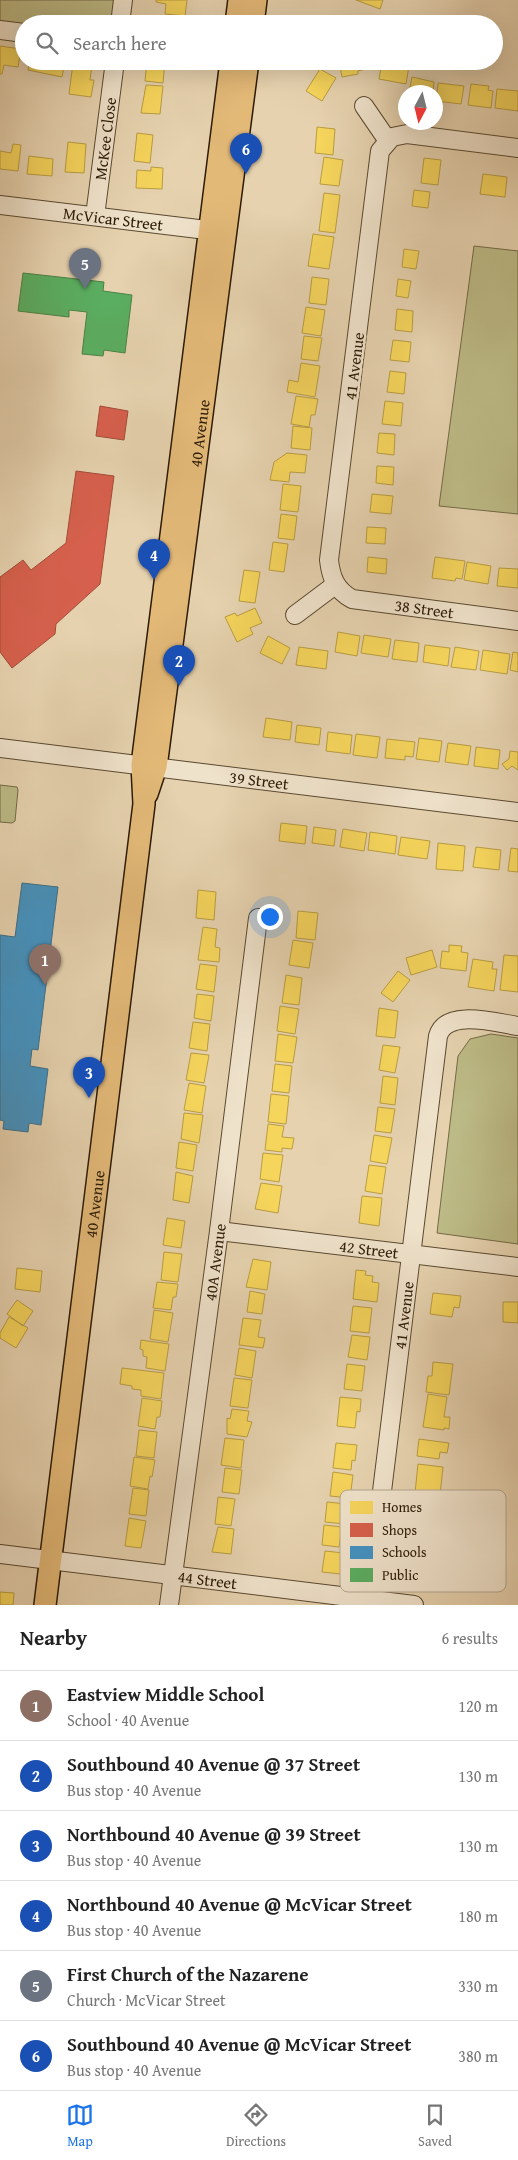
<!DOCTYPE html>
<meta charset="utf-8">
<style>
body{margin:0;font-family:"Gentium Book Plus",serif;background:#f6f6f6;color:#222}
.compass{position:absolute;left:398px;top:85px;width:45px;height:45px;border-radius:50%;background:#fff;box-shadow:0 5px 20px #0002;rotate:187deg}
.you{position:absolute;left:269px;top:916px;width:18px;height:18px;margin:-12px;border:4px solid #fff;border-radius:50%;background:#1a73e8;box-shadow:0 0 0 8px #1a73e833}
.badge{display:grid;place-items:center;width:32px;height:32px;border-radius:50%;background:#1a73e8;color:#fff;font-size:16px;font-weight:700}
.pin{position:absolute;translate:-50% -41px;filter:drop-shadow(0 1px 2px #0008)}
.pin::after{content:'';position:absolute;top:26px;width:18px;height:15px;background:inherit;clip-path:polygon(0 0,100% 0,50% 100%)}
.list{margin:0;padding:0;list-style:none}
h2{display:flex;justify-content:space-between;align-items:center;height:65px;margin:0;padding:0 20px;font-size:21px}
h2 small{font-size:16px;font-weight:400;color:#767676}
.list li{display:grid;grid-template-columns:32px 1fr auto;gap:15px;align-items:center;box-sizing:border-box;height:70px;padding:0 20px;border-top:1px solid #e0e0e0}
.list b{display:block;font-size:19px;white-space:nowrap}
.list p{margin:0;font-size:16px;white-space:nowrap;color:#767676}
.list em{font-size:16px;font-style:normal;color:#767676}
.icon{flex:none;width:28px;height:28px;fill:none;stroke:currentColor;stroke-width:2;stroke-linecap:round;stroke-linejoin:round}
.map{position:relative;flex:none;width:518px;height:1605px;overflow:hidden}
.search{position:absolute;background:#fff;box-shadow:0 5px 20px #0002;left:15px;right:15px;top:15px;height:55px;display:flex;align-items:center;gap:12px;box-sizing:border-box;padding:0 18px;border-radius:28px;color:#767676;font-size:19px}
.sheet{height:485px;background:#fff}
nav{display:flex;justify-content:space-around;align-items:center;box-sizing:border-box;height:70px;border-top:1px solid #e0e0e0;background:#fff;font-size:14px;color:#767676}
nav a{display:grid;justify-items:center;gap:2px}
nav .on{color:#1a73e8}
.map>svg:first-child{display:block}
</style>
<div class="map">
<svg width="518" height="1605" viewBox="0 0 518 1605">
<rect width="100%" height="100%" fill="#e6d2af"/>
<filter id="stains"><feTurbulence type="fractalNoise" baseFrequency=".004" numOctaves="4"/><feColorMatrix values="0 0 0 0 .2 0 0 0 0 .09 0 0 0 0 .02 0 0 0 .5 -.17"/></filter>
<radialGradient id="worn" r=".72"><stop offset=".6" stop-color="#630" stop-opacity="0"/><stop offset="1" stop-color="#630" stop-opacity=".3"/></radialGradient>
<path fill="#bcba86" stroke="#746a46" d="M0 0H123L120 24H24V33L0 30Z
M474 246 518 251V514L439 506Z
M0 785 17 787 18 790 15 821 12 823 0 822Z
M491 1034 518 1038V1244L437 1233 458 1056 470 1039Z"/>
<path fill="#f6d55c" stroke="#b99d42" d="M156 0H187L185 16 165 14 166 4 156 2Z
M356 0H383L380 9Z
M0 46 21 49 18 67 4 65 2 74H0Z
M30 61H65L62 77 28 70Z
M147 61H165L163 83 145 81Z
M339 61H365L366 69 358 71V74L342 77Z
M382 61 409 66 406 84 379 79Z
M73 63 92 65 90 80H94L91 97 69 94Z
M320 69 336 78 322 101 306 91Z
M412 77 434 82 433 92H409Z
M438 83 464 86 461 104 436 101Z
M471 84 489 86 488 90 493 91 491 108 468 105Z
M146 85 163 86 160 114 141 113Z
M497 89 518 91V111L495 108Z
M317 127 335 129 333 155 315 153Z
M137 133 153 135 150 163 134 161Z
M68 142 86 144 84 173 65 172Z
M13 144 21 145 18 171 0 169V151L11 153Z
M29 156 53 159 52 176 27 174Z
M324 157 343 160 339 186 320 184Z
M424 158 441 160 438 185 421 183Z
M151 167 163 168 162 189 136 188 137 170 151 171Z
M483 174 507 177 505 197 480 194Z
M414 190 430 192 428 208 412 206Z
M324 193 340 195 335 233 319 231Z
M313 234 334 237 329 269 308 266Z
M404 249 419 251 416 269 402 267Z
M312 277 329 279 326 305 309 303Z
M398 279 411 281 408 298 396 296Z
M306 307 325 310 321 336 302 333Z
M397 309 413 311 412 332 395 330Z
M304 336 322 338 318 361 301 359Z
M393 340 411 342 409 362 390 360Z
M301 363 320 366 315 397 287 392 289 380 298 382Z
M390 371 406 373 404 394 387 392Z
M296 396 318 399 315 415H311L309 427 291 424Z
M385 401 403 403 401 426 382 424Z
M293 426 312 428 310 450 291 448Z
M379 433 395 434 394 455 377 453Z
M287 453 307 455 305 473 290 472 289 482 270 480 274 462Z
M377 466 394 467 393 485 376 483Z
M283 484 301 486 298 512 280 510Z
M372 494 393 496 391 514 370 512Z
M281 514 297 516 294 540 278 538Z
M367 527 386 528 385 544 366 543Z
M273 542 288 544 284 572 269 570Z
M368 557 387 559 386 574 367 572Z
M435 557 465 561 462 579 456 578 455 581 432 578Z
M467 562 491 566 488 584 464 580Z
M499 568 518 569V588L497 586Z
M244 570 260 572 255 603 239 601Z
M255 608 262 623 250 628 253 634 237 642 225 617 235 613 237 616Z
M338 632 360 636 357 656 335 652Z
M364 635 391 639 388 657 361 653Z
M268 636 290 648 282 664 260 653Z
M395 640 419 643 417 662 392 659Z
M425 645 450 648 448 666 423 662Z
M299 647 328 651 326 669 296 665Z
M455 647 479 651 476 670 451 667Z
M483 650 510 654 507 674 480 670Z
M513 652 518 653V672L510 670Z
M266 718 292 722 290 740 263 737Z
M297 725 321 728 319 745 295 742Z
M328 732 352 735 350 754 326 751Z
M356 734 380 737 377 758 353 755Z
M419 738 442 741 439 762 416 759Z
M387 739 415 742 413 757 405 756V760L385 758Z
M448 743 471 746 468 765 445 762Z
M476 747 500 750 498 769 474 766Z
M510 751 518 752V770L512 766 507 770 502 764 509 759Z
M281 823 307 826 305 844 279 841Z
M314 827 336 830 334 846 312 843Z
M343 829 367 833 364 851 340 847Z
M370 832 397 836 395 854 368 850Z
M401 837 430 841 427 859 398 855Z
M438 843 465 846 463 871 436 869Z
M476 847 501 850 499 870 473 867Z
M511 848 518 849V872L508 871Z
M198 890 216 892 214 920 196 918Z
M298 911 318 913 315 940 296 938Z
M203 927 217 929 215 947 220 948 219 962 198 960Z
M293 940 313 943 309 968 289 965Z
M449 945 462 946 461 952 468 953 466 971 440 968 442 951 449 952Z
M432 950 437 967 411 975 406 958Z
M504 955 518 956V992L500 990Z
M473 959 493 962 492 969H497L494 991 468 987Z
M200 964 217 966 214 992 196 989Z
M398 971 410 980 393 1002 381 993Z
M286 975 302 978 299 1005 282 1003Z
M197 994 214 996 211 1021 194 1018Z
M280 1006 299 1009 295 1034 277 1031Z
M379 1008 398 1011 395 1038 376 1036Z
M193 1022 210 1024 207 1051 189 1048Z
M278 1034 297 1037 293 1063 275 1061Z
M383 1045 400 1047 395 1073 379 1070Z
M191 1053 209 1055 204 1083 186 1080Z
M275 1064 292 1066 289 1093 272 1091Z
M383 1076 398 1078 395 1105 380 1103Z
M189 1083 206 1086 202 1113 184 1110Z
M271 1094 289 1096 286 1124 268 1122Z
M378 1107 395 1109 391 1133 375 1131Z
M184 1113 203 1115 199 1143 181 1139Z
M268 1124 284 1126 282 1137 294 1138 292 1149 282 1148V1152L265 1150Z
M374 1135 392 1138 387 1164 370 1161Z
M179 1142 197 1145 193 1171 176 1168Z
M263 1153 283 1155 279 1182 260 1179Z
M369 1165 386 1167 382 1194 365 1191Z
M176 1172 193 1176 189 1203 173 1200Z
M261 1183 282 1186 278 1213 255 1209Z
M362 1196 382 1198 379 1226 359 1223Z
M167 1218 185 1221 181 1248 163 1245Z
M164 1252 182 1254 178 1282 161 1280Z
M253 1259 271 1262 267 1290 246 1287Z
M17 1268 42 1271 40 1292 15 1289Z
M356 1270 366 1271 365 1275 373 1276 372 1282 379 1283 377 1302 353 1299Z
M157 1282 178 1284 176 1297H173L171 1310 153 1308Z
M250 1291 265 1294 262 1314 247 1312Z
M433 1293 461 1296 459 1308 454 1307 452 1317 430 1314Z
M17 1300 33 1311 23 1326 7 1314Z
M503 1302H518V1323L503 1322Z
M353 1306 372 1308 369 1333 350 1331Z
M154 1310 173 1313 168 1342 150 1339Z
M9 1317 28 1328 16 1348 0 1338V1333Z
M243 1318 261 1320 258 1337 265 1338 263 1348 239 1345Z
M352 1335 370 1337 367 1360 348 1357Z
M141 1340 169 1344 165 1371 146 1368 147 1357 143 1356V1350L140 1349Z
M239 1348 256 1351 252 1378 235 1375Z
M433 1362 453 1364 449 1395 426 1392 428 1376H432Z
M347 1364 365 1366 362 1391 344 1389Z
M122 1368 164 1373 161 1399 141 1396V1390L132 1389V1386L120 1384Z
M234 1378 252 1380 248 1408 230 1406Z
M428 1394 447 1397 444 1417H450L449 1429 444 1428V1430L423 1427Z
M340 1397 361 1399 360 1412 357 1411 355 1428 337 1426Z
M142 1398 162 1401 160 1417H157L155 1429 138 1426Z
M232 1409 249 1411 247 1421 252 1422 247 1437 227 1434V1418L230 1419Z
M139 1430 157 1432 154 1458 136 1456Z
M225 1438 244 1440 241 1468 221 1465Z
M419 1439 449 1443 447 1453 440 1452 439 1459 417 1456Z
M336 1443 357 1445 355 1461 352 1460 351 1470 333 1468Z
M134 1457 155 1460 152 1477 150 1476 148 1489 130 1486Z
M418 1464 443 1467 440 1495 415 1493Z
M225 1468 242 1470 239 1494 222 1492Z
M333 1472 353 1475 350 1498 330 1496Z
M133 1488 149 1490 146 1516 129 1514Z
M218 1497 235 1499 231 1526 215 1524Z
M327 1502 347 1504 345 1524 325 1522Z
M129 1518 146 1521 141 1548 125 1546Z
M324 1525 342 1527 339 1547 322 1545Z
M218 1527 234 1529 231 1554 212 1552Z
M325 1551 344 1553 341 1574 322 1572Z
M0 1592 14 1593 13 1605H0Z"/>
<path fill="#d6604d" stroke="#a34b38" d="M100 406 128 411 124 440 96 436Z
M76 471 114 476 100 584 56 624 55 634 12 668 0 652V577L23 560 31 570 66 543Z"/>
<path fill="#4393c3" stroke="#3c6f8a" d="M22 883 58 887 38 1050 32 1049 30 1066 48 1069 41 1125 29 1123 28 1132 3 1129 4 1121 0 1120V935L15 937Z"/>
<path fill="#5aae61" stroke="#4c8246" d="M23 273 104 282 103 291 132 295 125 353 104 350 103 356 82 354 87 312 69 310V317L18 311Z"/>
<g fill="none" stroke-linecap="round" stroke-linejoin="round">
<defs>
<g id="minor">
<path d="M120 24 123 0"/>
<path d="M0 30 24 33"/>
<path d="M364 106 388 141"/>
<path id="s1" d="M518 148 407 134 392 137 380 151 329 560C331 578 336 590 352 599L518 621"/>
<path id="s2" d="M0 205 223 232"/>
<path id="s3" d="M95 216 115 61"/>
<path d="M295 615 335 585"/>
<path id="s4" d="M0 748 518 812"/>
<path id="s5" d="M219 1231 518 1267"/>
<path id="s6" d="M0 1554 414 1605"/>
<path id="s7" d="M169 1605 219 1231 258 918"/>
<path id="s8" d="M368 1605 438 1036C446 1008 497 1023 518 1026"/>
</g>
<g id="major">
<path d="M236 24 239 0"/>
<path d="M253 24 256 0"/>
<path id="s9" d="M147 794 156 767 248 61"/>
<path id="s10" d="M45 1605 144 804 142 765 231 61"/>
</g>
</defs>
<use href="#minor" stroke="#5a4930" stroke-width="20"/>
<use href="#major" stroke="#2c1b06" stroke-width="24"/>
<use href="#minor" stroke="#efe2cb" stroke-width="18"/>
<use href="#major" stroke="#e3b978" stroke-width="21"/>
</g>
<g text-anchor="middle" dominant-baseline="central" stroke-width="5" stroke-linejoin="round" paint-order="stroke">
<g font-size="16" fill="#2c1b06" stroke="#efe2cb">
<text stroke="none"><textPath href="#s3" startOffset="78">McKee Close</textPath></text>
<text stroke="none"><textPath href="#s2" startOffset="114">McVicar Street</textPath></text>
<text transform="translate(354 366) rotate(-83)">41 Avenue</text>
<text stroke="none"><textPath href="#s9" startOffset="365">40 Avenue</textPath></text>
<text stroke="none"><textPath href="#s1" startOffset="678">38 Street</textPath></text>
<text stroke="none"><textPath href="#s4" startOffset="261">39 Street</textPath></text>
<text stroke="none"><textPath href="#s10" startOffset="404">40 Avenue</textPath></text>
<text stroke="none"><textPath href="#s5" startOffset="151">42 Street</textPath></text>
<text stroke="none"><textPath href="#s7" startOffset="346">40A Avenue</textPath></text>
<text stroke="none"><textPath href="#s8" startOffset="292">41 Avenue</textPath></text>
<text stroke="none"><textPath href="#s6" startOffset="209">44 Street</textPath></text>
</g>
</g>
<rect x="340" y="1490" width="166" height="102" rx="8" fill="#efe2cb" stroke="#b4a690" stroke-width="1"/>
<rect x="350" y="1501" width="23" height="13" fill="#f6d55c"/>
<rect x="350" y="1523" width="23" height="14" fill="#d6604d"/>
<rect x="350" y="1546" width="23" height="13" fill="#4393c3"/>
<rect x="350" y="1568" width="23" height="14" fill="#5aae61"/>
<g font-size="14" fill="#2c1b06">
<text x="382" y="1512">Homes</text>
<text x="382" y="1535">Shops</text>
<text x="382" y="1557">Schools</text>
<text x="382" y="1580">Public</text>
</g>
<rect width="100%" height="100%" filter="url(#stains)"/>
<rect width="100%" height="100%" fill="url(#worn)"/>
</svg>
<svg class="compass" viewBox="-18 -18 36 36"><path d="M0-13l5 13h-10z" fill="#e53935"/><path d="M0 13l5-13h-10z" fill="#767676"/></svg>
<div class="you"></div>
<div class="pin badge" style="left:45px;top:985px;background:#8d6e63">1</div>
<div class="pin badge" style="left:179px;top:686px;background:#1a4fb4">2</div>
<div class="pin badge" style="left:89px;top:1098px;background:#1a4fb4">3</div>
<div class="pin badge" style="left:154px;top:580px;background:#1a4fb4">4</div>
<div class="pin badge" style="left:85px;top:289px;background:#6b7280">5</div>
<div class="pin badge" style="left:246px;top:174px;background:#1a4fb4">6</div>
<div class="search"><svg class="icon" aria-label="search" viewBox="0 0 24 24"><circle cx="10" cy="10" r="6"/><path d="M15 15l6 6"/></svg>Search here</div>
</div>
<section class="sheet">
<h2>Nearby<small>6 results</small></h2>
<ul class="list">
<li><span class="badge" style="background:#8d6e63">1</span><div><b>Eastview Middle School</b><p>School · 40 Avenue</p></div><em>120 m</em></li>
<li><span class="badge" style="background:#1a4fb4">2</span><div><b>Southbound 40 Avenue @ 37 Street</b><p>Bus stop · 40 Avenue</p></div><em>130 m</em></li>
<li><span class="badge" style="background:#1a4fb4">3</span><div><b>Northbound 40 Avenue @ 39 Street</b><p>Bus stop · 40 Avenue</p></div><em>130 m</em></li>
<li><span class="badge" style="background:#1a4fb4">4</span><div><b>Northbound 40 Avenue @ McVicar Street</b><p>Bus stop · 40 Avenue</p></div><em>180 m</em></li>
<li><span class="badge" style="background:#6b7280">5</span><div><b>First Church of the Nazarene</b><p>Church · McVicar Street</p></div><em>330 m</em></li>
<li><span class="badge" style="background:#1a4fb4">6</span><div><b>Southbound 40 Avenue @ McVicar Street</b><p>Bus stop · 40 Avenue</p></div><em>380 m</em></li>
</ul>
</section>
<nav>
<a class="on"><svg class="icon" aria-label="map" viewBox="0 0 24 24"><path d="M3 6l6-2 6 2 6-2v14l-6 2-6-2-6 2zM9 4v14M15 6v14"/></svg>Map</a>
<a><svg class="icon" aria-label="directions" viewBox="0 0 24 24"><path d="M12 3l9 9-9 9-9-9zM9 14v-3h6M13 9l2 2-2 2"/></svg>Directions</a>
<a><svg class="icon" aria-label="saved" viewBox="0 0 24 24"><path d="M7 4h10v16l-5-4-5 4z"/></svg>Saved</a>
</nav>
